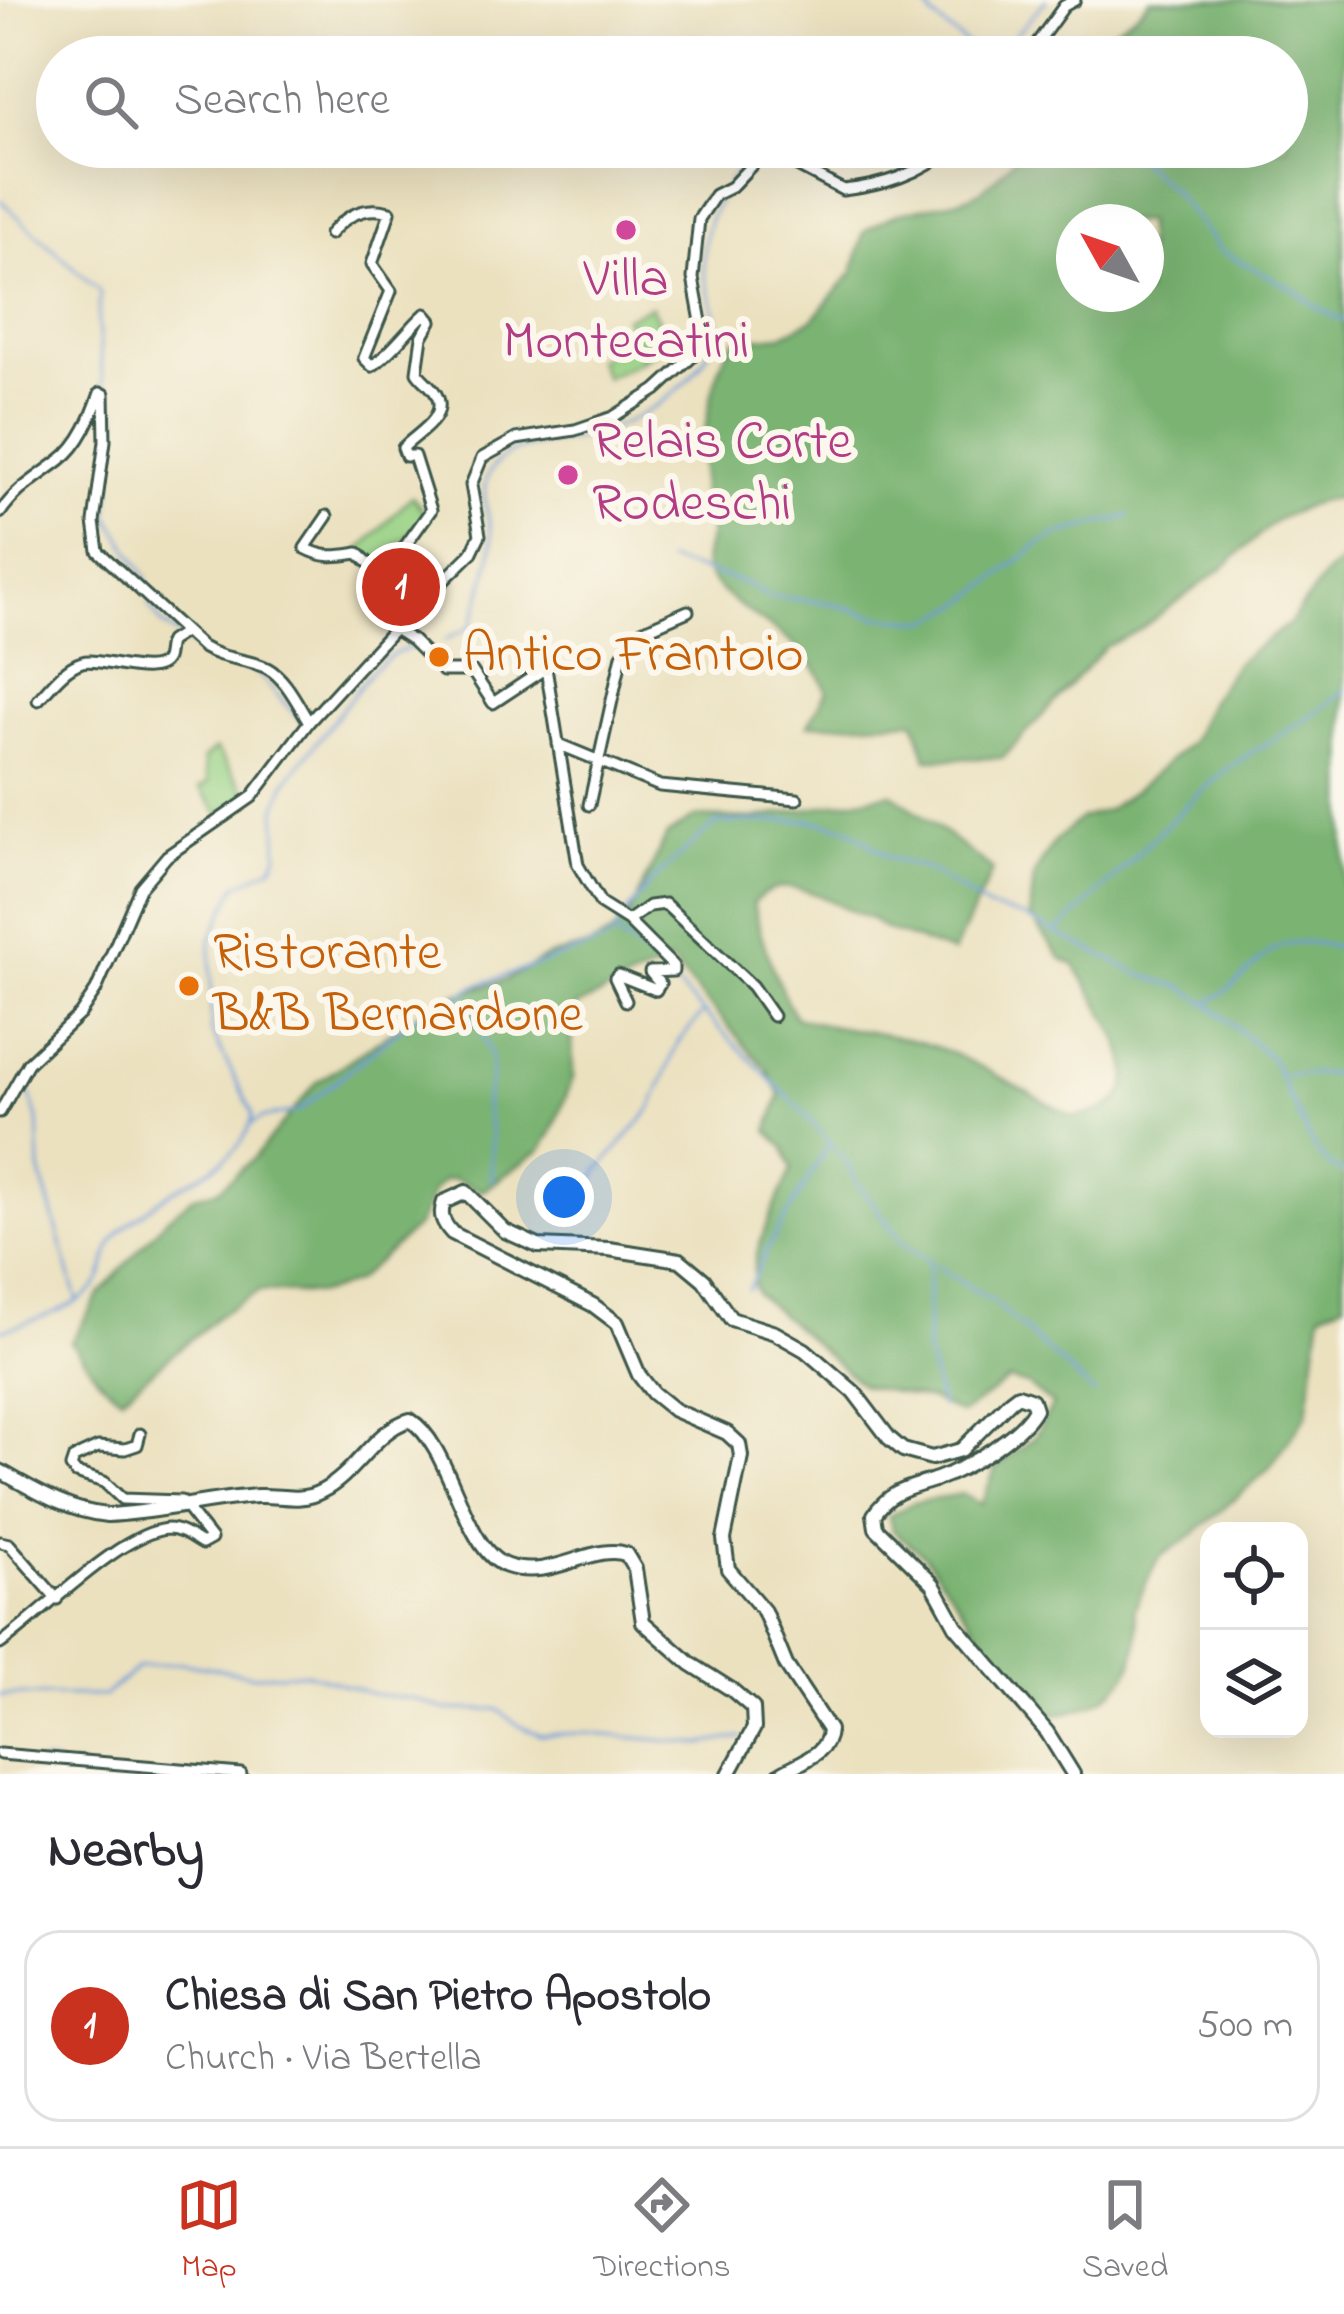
<!DOCTYPE html>
<meta charset="utf-8">
<style>
body{margin:0;font-family:"Indie Flower",sans-serif;background:#f2f2f3;color:#2b2b33}
.controls{position:absolute;right:36px;bottom:36px;display:grid;overflow:hidden;border-radius:24px;box-shadow:0 12px 48px #0002}
.controls button{width:108px;height:108px;display:grid;place-items:center;padding:0;border:0;border-bottom:3px solid #e1e1e2;background:#fff;color:#2b2b33;font:60px sans-serif}
.compass{position:absolute;left:1056px;top:204px;width:108px;height:108px;border-radius:50%;background:#fff;box-shadow:0 12px 48px #0002;rotate:310deg}
.you{position:absolute;left:564px;top:1197px;width:42px;height:42px;margin:-30px;border:9px solid #fff;border-radius:50%;background:#1a73e8;box-shadow:0 0 0 18px #1a73e833}
.badge{display:grid;place-items:center;width:78px;height:78px;border-radius:50%;background:#c8321e;color:#fff;font-size:39px;font-weight:700}
.pin{position:absolute;translate:-50% -50%;border:6px solid #fff;box-shadow:0 3px 12px #0006}
.list{margin:0;padding:0;list-style:none}
h2{display:flex;justify-content:space-between;align-items:center;height:156px;margin:0;padding:0 48px;font-size:51px}
h2 small{font-size:39px;font-weight:400;color:#7c7c81}
.list li{display:grid;grid-template-columns:78px 1fr auto;gap:36px;align-items:center;box-sizing:border-box;height:192px;margin:0 24px 24px;padding:0 24px;border:3px solid #e1e1e2;border-radius:36px}
.list b{display:block;font-size:45px;white-space:nowrap}
.list p{margin:0;font-size:39px;white-space:nowrap;color:#7c7c81}
.list em{font-size:39px;font-style:normal;color:#7c7c81}
.icon{flex:none;width:66px;height:66px;fill:none;stroke:currentColor;stroke-width:2;stroke-linecap:round;stroke-linejoin:round}
.map{position:relative;flex:none;width:1344px;height:1774px;overflow:hidden}
.search{position:absolute;background:#fff;box-shadow:0 12px 48px #0002;left:36px;right:36px;top:36px;height:132px;display:flex;align-items:center;gap:30px;box-sizing:border-box;padding:0 42px;border-radius:66px;color:#7c7c81;font-size:45px}
.sheet{height:372px;background:#fff}
nav{display:flex;justify-content:space-around;align-items:center;box-sizing:border-box;height:168px;border-top:3px solid #e1e1e2;background:#fff;font-size:33px;color:#7c7c81}
nav a{display:grid;justify-items:center;gap:6px}
nav .on{color:#c8321e}
.map>svg:first-child{display:block}
</style>
<div class="map">
<svg width="1344" height="1774" viewBox="0 0 1344 1774">
<rect width="100%" height="100%" fill="#fbf7ec"/>
<filter id="ink" filterUnits="userSpaceOnUse"><feTurbulence type="fractalNoise" baseFrequency=".00833" numOctaves="2"/><feDisplacementMap in="SourceGraphic" scale="24" xChannelSelector="R" yChannelSelector="G"/><feConvolveMatrix kernelMatrix="1 2 1 2 8 2 1 2 1" color-interpolation-filters="sRGB"/></filter>
<filter id="wash" filterUnits="userSpaceOnUse"><feTurbulence type="fractalNoise" baseFrequency=".004" numOctaves="4" result="noise"/><feDisplacementMap in="SourceGraphic" scale="48" xChannelSelector="R" yChannelSelector="G"/><feGaussianBlur stdDeviation="2.7" result="paint"/><feColorMatrix in="noise" values="0 0 0 0 0 0 0 0 0 0 0 0 0 0 0 0 0 1.4 0 .05"/><feComposite in="paint" operator="in"/></filter>
<g filter="url(#wash)">
<rect width="100%" height="100%" fill="#ebe1bf"/>
<path fill="#98d184" stroke="#5c875c" stroke-width="3" d="M651 306 670 343 645 358 625 318Z
M634 342 643 360 605 378 597 359Z
M412 496 427 516 377 567 360 550Z
M216 749 249 796 220 815 200 788 208 783 203 759Z"/>
<path fill="#7ab372" stroke="#4c7853" stroke-width="3" fill-rule="evenodd" d="M1150 0H1344V496L1311 504 1276 520 1225 566 1139 630 1105 647 1003 758 927 759 915 721 808 725 827 691C805 634 751 624 714 583 696 564 709 549 710 531 710 519 703 506 702 494 700 452 709 372 735 340L782 335 813 319 853 272 864 232C906 203 921 212 965 198 990 190 1007 166 1023 147H1287V57H1084C1100 30 1132 24 1150 0ZM1074 222H1146V294H1074Z
M1344 560V1303L1321 1312 1307 1414 1269 1469 1194 1534 1158 1558 1134 1609C1152 1674 1102 1717 1039 1714L924 1555 892 1530 889 1516 913 1503 961 1494 981 1504 996 1468 1034 1438 1053 1405 1027 1385 1009 1380 961 1414 932 1400 862 1385 757 1294C742 1264 779 1201 792 1169L785 1148 768 1131 780 1095 768 1071 670 961 576 1007 572 1026 573 1078 552 1132 541 1150 482 1191 454 1179 444 1180 434 1190 418 1225 355 1282 319 1294 260 1291 222 1313 121 1397 99 1379 71 1342 100 1294 164 1221 194 1196 218 1190 255 1157 316 1083 440 999 506 980 549 956 590 946 612 934 629 915 667 835 695 817 753 819 892 793 993 870 953 953 883 928 872 919C833 907 787 865 753 903 762 943 776 982 795 1017 837 1030 880 1031 923 1043 972 1057 1027 1094 1073 1117 1177 1106 1104 1015 1075 965L1062 959 1030 916 1034 875 1054 842 1081 818 1107 810 1137 789 1191 742 1210 701 1237 662 1289 624 1327 573Z"/>
<g fill="none" stroke-linecap="round" stroke-linejoin="round">
<path stroke="#6f9dd7" stroke-width="3" d="M922 0 933 17 982 57
M996 57 1046 0
M804 147C839 178 888 179 924 147
M1125 147 1171 189 1221 251 1293 289 1322 311 1344 320
M728 183 757 147
M0 200 100 292 98 322 103 383 117 414 108 515 146 577V588
M667 561 749 584 767 596 831 603 878 617 929 621 964 603 1041 543 1059 534 1129 516
M148 604 163 625 216 662 256 671 301 721
M445 640 470 627C477 613 491 563 492 547 494 520 473 492 493 467 510 446 534 446 559 442 616 434 685 401 711 347 723 323 713 308 707 285 699 255 705 221 721 197
M625 915 651 882 716 823 811 820 848 828 890 858 929 870 988 908 1021 916 1144 976 1184 988 1210 1005 1271 1058 1315 1150 1332 1167 1344 1173
M1057 932C1114 882 1163 824 1220 775 1260 742 1305 726 1344 690
M617 935 656 964
M669 978 805 1114 846 1161 858 1184 905 1246 995 1303 1095 1394
M458 996 483 1034 491 1058V1080L485 1103 491 1134 492 1181
M1206 1003C1264 975 1264 920 1344 951
M1280 1075 1344 1073
M25 1080 38 1119 40 1170 77 1299
M252 1124 262 1118 299 1111 415 1016 454 1000 472 987 606 941 615 934 619 923
M578 1214 598 1171 652 1108 678 1042 702 1014
M929 1265 927 1353 941 1407
M748 1289 769 1246 829 1144
M0 1331C25 1323 68 1310 87 1295 105 1280 103 1265 111 1245 118 1229 139 1216 152 1206 188 1174 242 1168 253 1114L211 1031V939L236 886 272 867 278 855 276 809 286 782 373 669 394 654 413 646
M0 1695 104 1696 138 1667 183 1663 254 1675 308 1673 372 1694 414 1699 446 1710 497 1709 520 1726 541 1735 583 1733 702 1744 741 1737
M35 1763H54
M75 1765 95 1774"/>
</g>
</g>
<g filter="url(#ink)">
<g fill="none" stroke-linecap="round" stroke-linejoin="round">
<defs>
<path id="minor" d="M1027 57 1064 6 1075 0
M100 393 104 394 105 441 94 522 98 551 202 647C223 660 246 658 267 668 286 678 298 705 309 722
M0 513C17 488 37 478 60 460 81 444 92 416 100 393
M327 516 305 548C325 559 338 556 358 553L376 570 403 549 431 510 414 456H406L403 448C415 434 450 418 436 394 432 386 422 380 417 372L422 337 431 321 425 314C408 329 392 353 372 366L364 358 391 291 372 264 390 212C366 205 346 215 330 234
M403 549 436 591
M394 629 412 640 443 671H472L493 703 546 668 578 865 601 904 628 921 673 966V971L650 972 660 984 656 990 618 975 615 978 626 1001
M38 700C50 687 65 667 82 662 100 656 156 681 166 659 168 653 167 646 170 641L184 632
M558 744 660 786 797 799
M589 805 622 655 642 631 688 611
M628 921 649 906 665 904 752 986 773 1016
M0 1112 28 1063 80 1014 96 990 140 888 167 856 252 797 309 722 394 629 471 554 480 535 471 485 482 458 516 439 575 430 613 417 656 390 691 358 702 327 693 278 699 219 715 195 731 187 762 154 786 160 843 190C880 186 922 174 950 147
M0 1542 9 1544 57 1599
M0 1644C40 1616 122 1531 168 1529 181 1529 191 1538 202 1544L211 1539 181 1501 122 1499 104 1482 76 1473 71 1467 74 1458 98 1447 125 1449 137 1445 140 1434
M0 1754 241 1774"/>
<path id="secondary" d="M0 1471C34 1490 67 1511 107 1515 158 1513 207 1499 258 1496 281 1495 300 1503 322 1491 356 1474 374 1430 410 1420 452 1446 463 1551 507 1566 552 1581 593 1543 626 1554L635 1569 643 1622 691 1664 732 1690 753 1708 754 1728 729 1774
M780 1774C799 1762 828 1755 829 1730L786 1665 764 1611 728 1569 724 1539 741 1456 739 1444 727 1433 674 1410 653 1393 639 1375 617 1323 593 1305 452 1233C443 1223 439 1215 444 1202L466 1192 505 1231 538 1246 609 1249 680 1260 704 1280 731 1319 775 1333 805 1350 854 1392 889 1438 903 1450 932 1458 961 1450 1010 1401 1018 1395 1032 1400 1035 1409C1021 1435 966 1469 937 1479 911 1488 890 1490 874 1515L876 1528 933 1584 956 1626 1047 1732 1073 1774"/>
</defs>
<use href="#minor" stroke="#3e5649" stroke-width="15"/>
<use href="#secondary" stroke="#3e5649" stroke-width="18"/>
<use href="#minor" stroke="#fff" stroke-width="9"/>
<use href="#secondary" stroke="#fff" stroke-width="12"/>
</g>
</g>
<g fill="#d1479c" stroke="#fbf7ec" stroke-width="4.5">
<circle cx="626" cy="230" r="12"/>
<circle cx="568" cy="475" r="12"/>
</g>
<g fill="#e8710a" stroke="#fbf7ec" stroke-width="4.5">
<circle cx="439" cy="657" r="12"/>
<circle cx="189" cy="986" r="12"/>
</g>
<g text-anchor="middle" dominant-baseline="central" stroke-width="12" stroke-linejoin="round" paint-order="stroke">
<g font-size="54" fill="#b23c85" stroke="#fbf7ec">
<text x="626" y="282">Villa<tspan x="626" dy="62">Montecatini</tspan></text>
<text x="592" y="444" text-anchor="start">Relais Corte<tspan x="592" dy="62">Rodeschi</tspan></text>
</g>
<g font-size="54" fill="#c56008" stroke="#fbf7ec" text-anchor="start">
<text x="463" y="657">Antico Frantoio</text>
<text x="213" y="955">Ristorante<tspan x="213" dy="62">B&amp;B Bernardone</tspan></text>
</g>
</g>
</svg>
<div class="controls">
<button><svg class="icon" aria-label="locate" viewBox="0 0 24 24"><circle cx="12" cy="12" r="6"/><path d="M12 2v4M12 18v4M2 12h4M18 12h4"/></svg></button>
<button><svg class="icon" aria-label="layers" viewBox="0 0 24 24"><path d="M12 4l9 5-9 5-9-5zM3 14l9 5 9-5"/></svg></button>
</div>
<svg class="compass" viewBox="-18 -18 36 36"><path d="M0-13l5 13h-10z" fill="#e53935"/><path d="M0 13l5-13h-10z" fill="#7c7c81"/></svg>
<div class="you"></div>
<div class="pin badge" style="left:401px;top:587px">1</div>
<div class="search"><svg class="icon" aria-label="search" viewBox="0 0 24 24"><circle cx="10" cy="10" r="6"/><path d="M15 15l6 6"/></svg>Search here</div>
</div>
<section class="sheet">
<h2>Nearby<small></small></h2>
<ul class="list">
<li><span class="badge">1</span><div><b>Chiesa di San Pietro Apostolo</b><p>Church · Via Bertella</p></div><em>500 m</em></li>
</ul>
</section>
<nav>
<a class="on"><svg class="icon" aria-label="map" viewBox="0 0 24 24"><path d="M3 6l6-2 6 2 6-2v14l-6 2-6-2-6 2zM9 4v14M15 6v14"/></svg>Map</a>
<a><svg class="icon" aria-label="directions" viewBox="0 0 24 24"><path d="M12 3l9 9-9 9-9-9zM9 14v-3h6M13 9l2 2-2 2"/></svg>Directions</a>
<a><svg class="icon" aria-label="saved" viewBox="0 0 24 24"><path d="M7 4h10v16l-5-4-5 4z"/></svg>Saved</a>
</nav>
